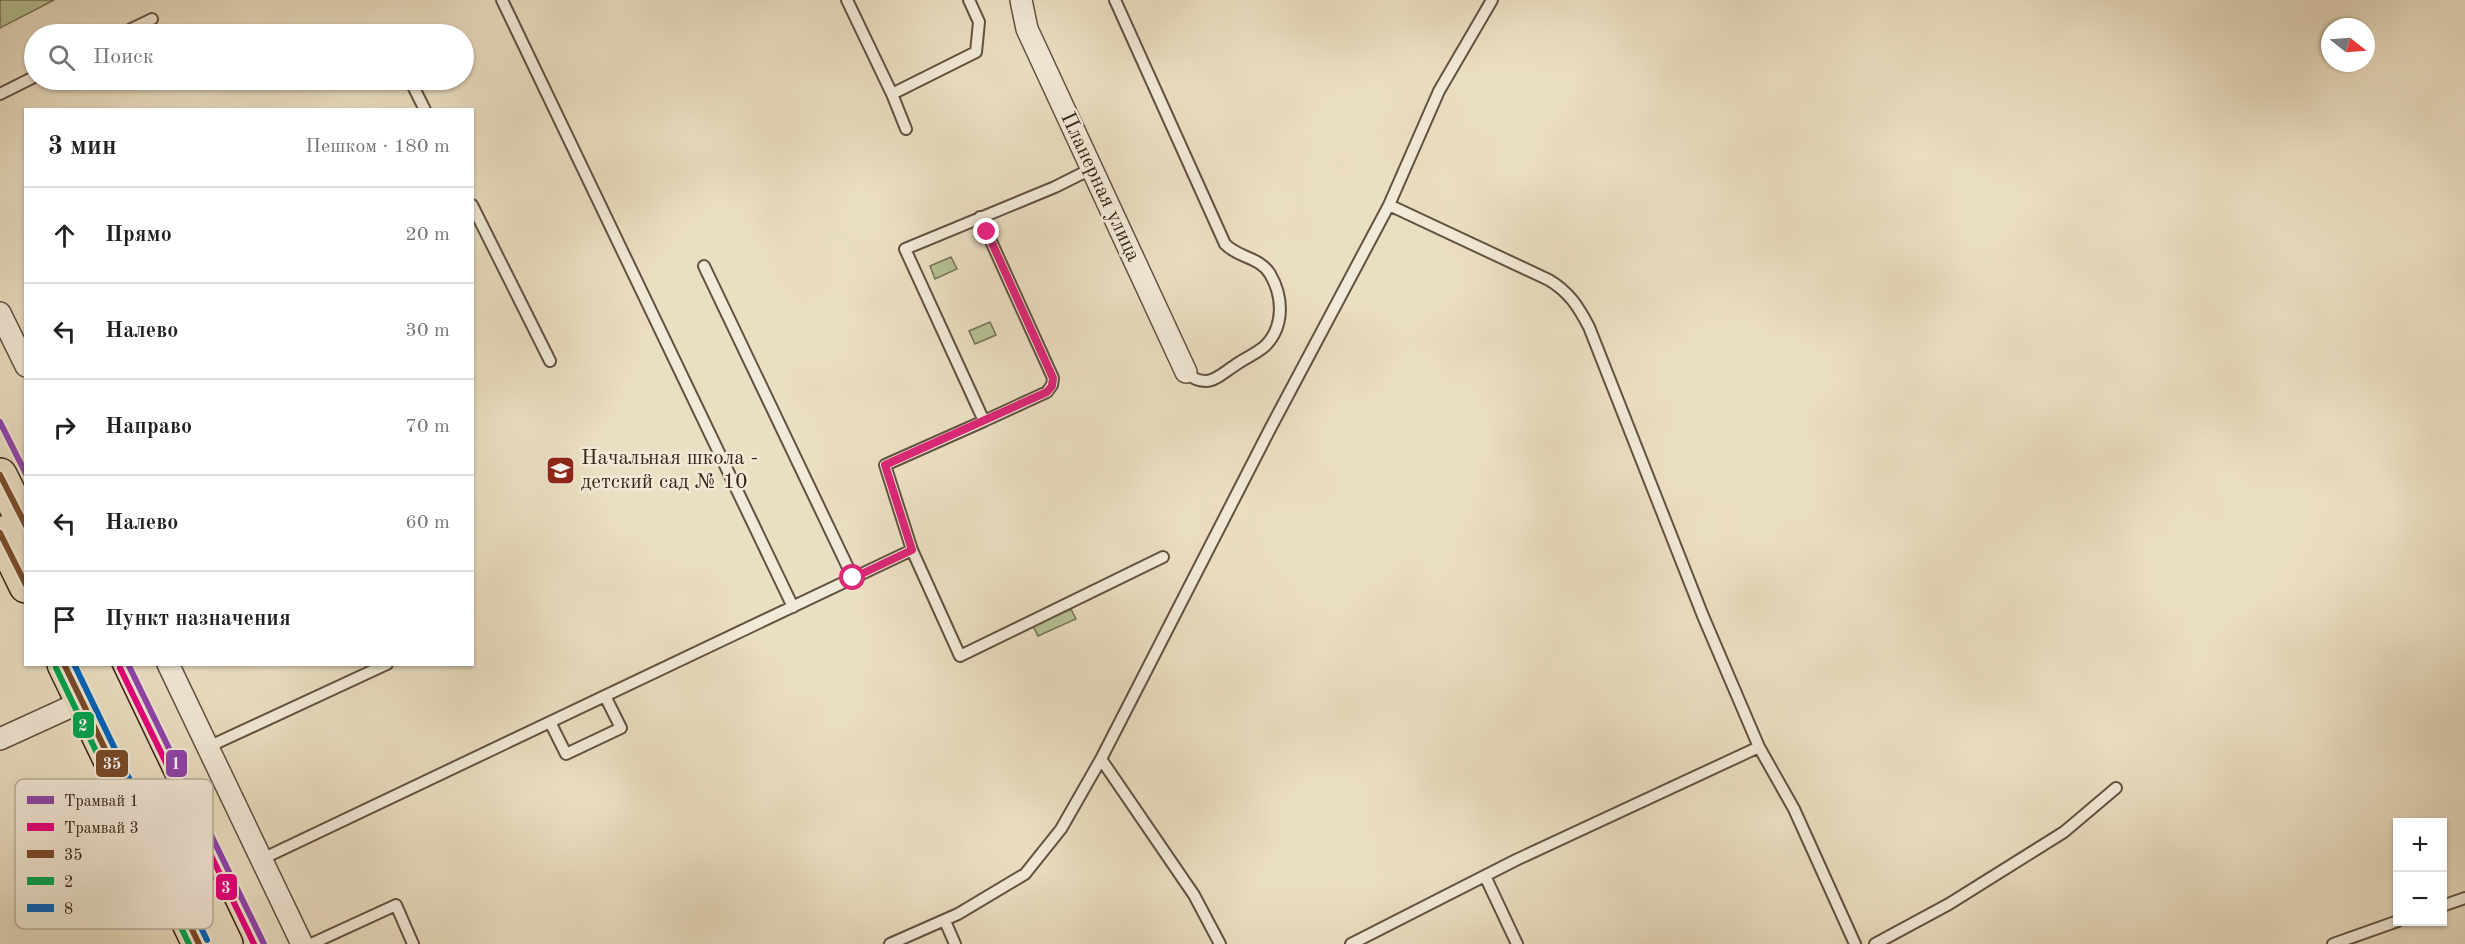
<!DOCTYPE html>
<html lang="ru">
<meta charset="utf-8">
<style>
body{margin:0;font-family:"Old Standard TT",serif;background:#f6f6f6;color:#202124}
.controls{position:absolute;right:18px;bottom:18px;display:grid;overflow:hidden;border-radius:0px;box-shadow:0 2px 4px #0004}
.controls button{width:54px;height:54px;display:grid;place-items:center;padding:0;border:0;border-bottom:2px solid #e0e0e0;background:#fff;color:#202124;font:30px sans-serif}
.compass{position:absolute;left:2321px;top:18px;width:54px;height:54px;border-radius:50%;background:#fff;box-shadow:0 2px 4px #0004;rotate:107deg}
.stop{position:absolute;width:18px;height:18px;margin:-14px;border:4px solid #db2777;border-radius:50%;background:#fff}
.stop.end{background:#db2777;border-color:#fff;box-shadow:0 2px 6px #0008}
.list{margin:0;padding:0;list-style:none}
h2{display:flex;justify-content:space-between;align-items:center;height:78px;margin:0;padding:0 24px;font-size:26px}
h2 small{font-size:20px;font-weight:400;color:#757577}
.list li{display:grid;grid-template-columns:39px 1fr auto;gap:18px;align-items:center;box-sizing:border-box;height:96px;padding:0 24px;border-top:2px solid #e0e0e0}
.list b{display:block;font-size:22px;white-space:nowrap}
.list em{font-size:20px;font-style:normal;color:#757577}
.icon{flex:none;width:33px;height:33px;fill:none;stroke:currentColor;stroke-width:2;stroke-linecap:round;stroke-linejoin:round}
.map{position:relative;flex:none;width:2465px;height:944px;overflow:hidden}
.search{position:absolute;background:#fff;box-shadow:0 2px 4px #0004;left:24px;top:24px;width:450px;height:66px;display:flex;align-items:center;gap:15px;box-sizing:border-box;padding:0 21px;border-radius:33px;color:#757577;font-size:22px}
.panel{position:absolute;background:#fff;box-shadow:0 2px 4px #0004;left:24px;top:108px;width:450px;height:558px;border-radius:0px}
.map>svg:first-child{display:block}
</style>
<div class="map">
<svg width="2465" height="944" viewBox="0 0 2465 944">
<rect width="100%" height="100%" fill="#ebdfc3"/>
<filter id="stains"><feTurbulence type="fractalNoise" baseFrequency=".00333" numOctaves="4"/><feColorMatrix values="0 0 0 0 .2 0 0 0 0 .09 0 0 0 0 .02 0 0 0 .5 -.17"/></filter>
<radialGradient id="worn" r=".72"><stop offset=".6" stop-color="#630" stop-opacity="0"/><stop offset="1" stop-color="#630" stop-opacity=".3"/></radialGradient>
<path fill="#b5c295" stroke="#757254" stroke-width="1.5" d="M0 0H54L0 28Z
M951 257 957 269 935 279 930 266Z
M990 322 996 335 975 344 969 331Z
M1071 609 1076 619 1038 636 1033 626Z"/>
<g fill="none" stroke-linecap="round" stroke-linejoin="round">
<defs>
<path id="service" d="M502 0 793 607
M847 0 892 94 906 129
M1115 0 1225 244C1238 258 1260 257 1270 274 1283 296 1285 326 1265 346 1256 354 1243 359 1234 366 1226 371 1215 381 1206 381 1197 381 1193 378 1186 372
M121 34 152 19
M410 80 425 110
M0 94 34 77
M892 94 976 52 979 22 969 0
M1091 169 1055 187 905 249 984 421 885 465 912 550 960 656 1163 557
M472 205 550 361
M1389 205 1439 91 1492 0
M980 217 1053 378 1052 385 1047 392 984 421
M704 266 853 578
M550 722 566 754 621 728 605 696
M208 747 387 664
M1101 759 1194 895 1220 944
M262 859 912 550
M1485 876 1517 944
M2442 906 2465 898
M945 921 955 944
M311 944 396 905 413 944
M890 944 958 914 1025 874 1061 829 1101 759 1270 429 1389 205 1549 280C1569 292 1578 306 1589 327L1703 616 1759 747 1794 809 1855 944
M1351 944 1516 860 1759 747
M1875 944 1949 904 2064 832 2116 788
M2333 944 2398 921"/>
<path id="minor" d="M1021 0 1027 29 1186 372
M0 313 26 366
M168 664 302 944
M0 739 92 697"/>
<path id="primary" d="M0 475 26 527
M0 533 26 586
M64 664 199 944
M92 664 226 944"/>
</defs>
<use href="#service" stroke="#625240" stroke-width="14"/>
<use href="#minor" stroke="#625240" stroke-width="24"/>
<use href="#primary" stroke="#352314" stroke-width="36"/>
<use href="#service" stroke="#f2ead8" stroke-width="10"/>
<use href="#minor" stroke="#f2ead8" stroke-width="21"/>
<use href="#primary" stroke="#ebdfc3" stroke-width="33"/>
<defs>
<path id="bus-1" d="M0 475 26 526
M0 533 26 585
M64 664 199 944"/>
<path id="bus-2" d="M56 668 189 944"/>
<path id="bus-3" d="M74 664 207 940"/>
</defs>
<use href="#bus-1" stroke="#f2ead8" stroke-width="10"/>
<use href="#bus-2" stroke="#f2ead8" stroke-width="10"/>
<use href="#bus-3" stroke="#f2ead8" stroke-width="10"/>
<use href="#bus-1" stroke="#7a4b2a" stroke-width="6"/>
<use href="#bus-2" stroke="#00a651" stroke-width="6"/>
<use href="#bus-3" stroke="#0065bd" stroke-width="6"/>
<defs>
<path id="tram-1" d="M0 422 26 474
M128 664 264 944"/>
<path id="tram-2" d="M120 668 254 944"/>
</defs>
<use href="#tram-1" stroke="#f2ead8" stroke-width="10"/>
<use href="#tram-2" stroke="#f2ead8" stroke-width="10"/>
<use href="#tram-1" stroke="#8e44ad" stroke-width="6"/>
<use href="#tram-2" stroke="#e5007d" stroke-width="6"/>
</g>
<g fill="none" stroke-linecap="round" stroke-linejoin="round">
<path stroke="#db2777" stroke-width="8" d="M853 578 912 550 885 465 1047 392 1052 386 1053 378 987 232"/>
</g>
<defs>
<symbol id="school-square" viewBox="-11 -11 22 22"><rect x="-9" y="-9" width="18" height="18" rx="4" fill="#8f2418" stroke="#f2ead8"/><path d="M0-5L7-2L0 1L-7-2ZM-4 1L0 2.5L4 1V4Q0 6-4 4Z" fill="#fff"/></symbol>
</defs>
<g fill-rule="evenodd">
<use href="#school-square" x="544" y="454" width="33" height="33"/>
</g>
<g text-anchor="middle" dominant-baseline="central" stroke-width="5" stroke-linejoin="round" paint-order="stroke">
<g font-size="21" fill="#352314" stroke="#f2ead8">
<text transform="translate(1100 187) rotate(65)">Планерная улица</text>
</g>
<g font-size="21" fill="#352314" stroke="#f2ead8" text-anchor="start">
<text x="581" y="458">Начальная школа -<tspan x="581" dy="24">детский сад № 10</tspan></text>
</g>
</g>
<rect x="15" y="779" width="198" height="150" rx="9" fill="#f2ead8" stroke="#b9ae9d" stroke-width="1.5"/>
<rect x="27" y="796" width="27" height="8" fill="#8e44ad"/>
<rect x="27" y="823" width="27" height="8" fill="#e5007d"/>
<rect x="27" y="850" width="27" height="8" fill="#7a4b2a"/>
<rect x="27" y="877" width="27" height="8" fill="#00a651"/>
<rect x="27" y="904" width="27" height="8" fill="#0065bd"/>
<g font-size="16" fill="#352314">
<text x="64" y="806">Трамвай 1</text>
<text x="64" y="833">Трамвай 3</text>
<text x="64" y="860">35</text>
<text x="64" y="887">2</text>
<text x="64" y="914">8</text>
</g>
<g stroke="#f2ead8" stroke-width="2">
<rect x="72" y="711" width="23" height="28" rx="6" fill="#00a651"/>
<rect x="95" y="749" width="34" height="29" rx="6" fill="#7a4b2a"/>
<rect x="165" y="749" width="23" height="29" rx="6" fill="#8e44ad"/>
<rect x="215" y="873" width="23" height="28" rx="6" fill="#e5007d"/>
</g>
<g font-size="16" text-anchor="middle" font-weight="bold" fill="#fff">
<text x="83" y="731">2</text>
<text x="112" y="769">35</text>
<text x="176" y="769">1</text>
<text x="226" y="893">3</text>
</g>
<rect width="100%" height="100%" filter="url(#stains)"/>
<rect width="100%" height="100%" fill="url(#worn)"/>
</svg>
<div class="controls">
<button>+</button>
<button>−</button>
</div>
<svg class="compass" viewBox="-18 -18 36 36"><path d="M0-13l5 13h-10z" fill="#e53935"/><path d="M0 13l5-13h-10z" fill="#757577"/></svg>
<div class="stop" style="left:853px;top:578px"></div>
<div class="stop end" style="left:987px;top:232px"></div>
<div class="search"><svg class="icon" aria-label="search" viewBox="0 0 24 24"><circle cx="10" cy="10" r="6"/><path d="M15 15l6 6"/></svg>Поиск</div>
<section class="panel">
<h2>3 мин<small>Пешком · 180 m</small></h2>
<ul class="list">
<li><svg class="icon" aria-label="ahead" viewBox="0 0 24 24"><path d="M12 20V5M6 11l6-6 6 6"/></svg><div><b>Прямо</b></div><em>20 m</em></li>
<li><svg class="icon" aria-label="left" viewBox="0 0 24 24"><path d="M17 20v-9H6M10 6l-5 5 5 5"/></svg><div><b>Налево</b></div><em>30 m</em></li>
<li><svg class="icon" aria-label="right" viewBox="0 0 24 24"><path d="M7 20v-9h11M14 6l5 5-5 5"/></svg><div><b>Направо</b></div><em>70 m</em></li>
<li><svg class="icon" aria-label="left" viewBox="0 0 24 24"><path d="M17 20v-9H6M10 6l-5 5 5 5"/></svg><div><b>Налево</b></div><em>60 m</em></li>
<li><svg class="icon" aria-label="arrive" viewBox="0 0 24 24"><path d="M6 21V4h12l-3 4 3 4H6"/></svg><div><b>Пункт назначения</b></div></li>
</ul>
</section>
</div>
